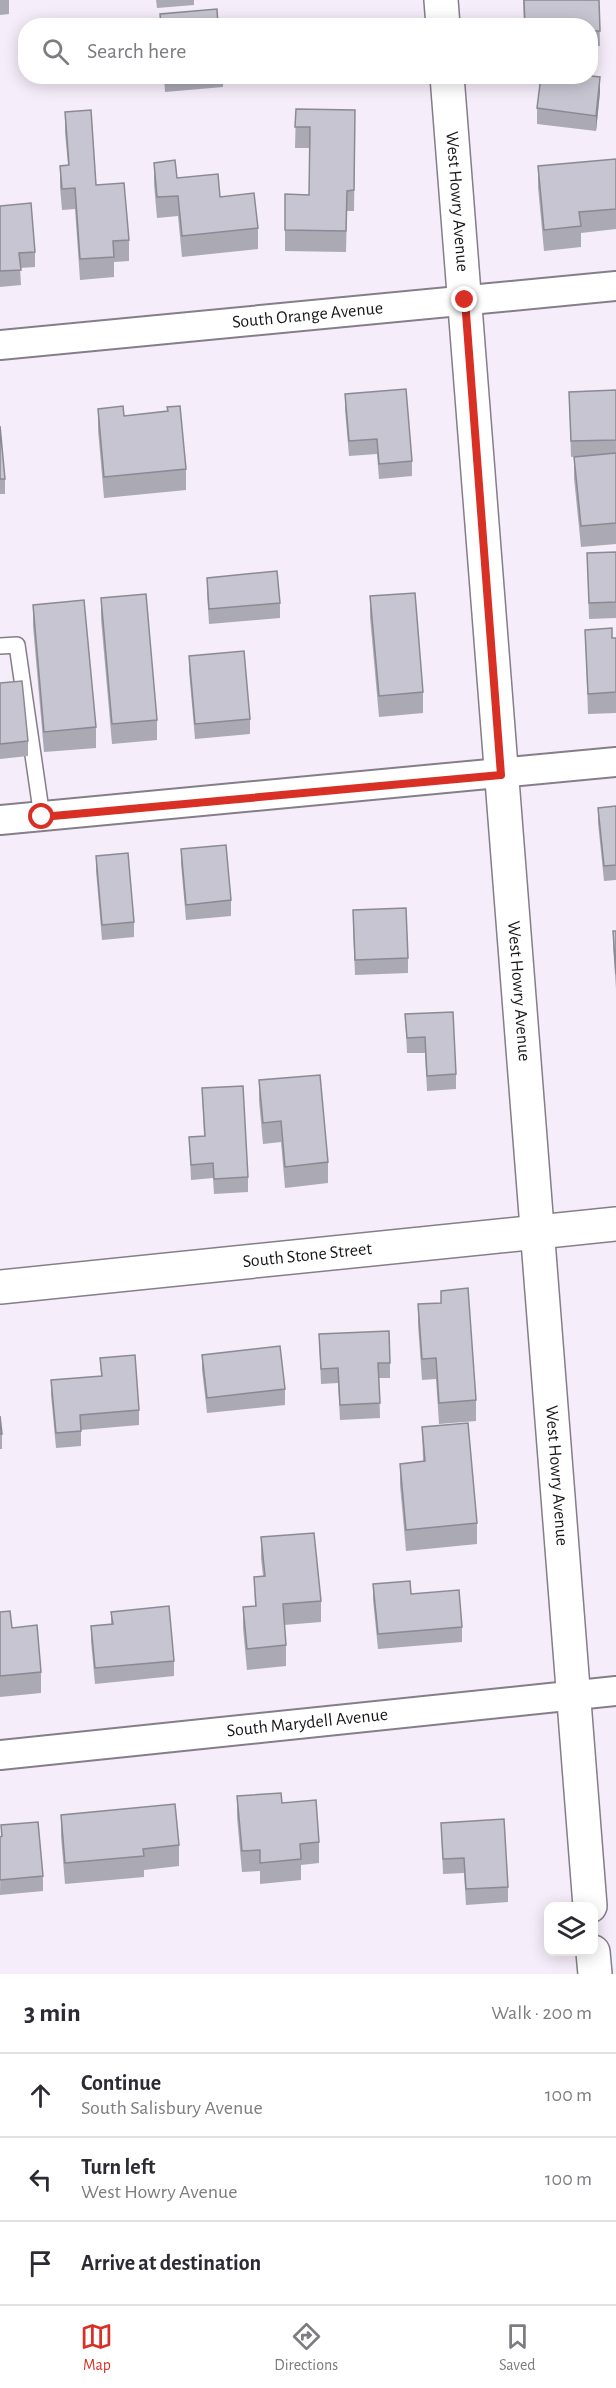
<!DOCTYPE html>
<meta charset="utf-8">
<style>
body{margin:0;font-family:"Alegreya Sans",sans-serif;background:#f7f7f7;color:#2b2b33}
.controls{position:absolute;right:18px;bottom:18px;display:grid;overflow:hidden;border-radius:12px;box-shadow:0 3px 15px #0003}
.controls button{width:54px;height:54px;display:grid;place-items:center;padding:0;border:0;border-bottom:2px solid #e1e1e2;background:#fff;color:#2b2b33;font:30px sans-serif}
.stop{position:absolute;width:18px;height:18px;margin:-14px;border:4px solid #d93025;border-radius:50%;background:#fff}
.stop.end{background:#d93025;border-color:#fff;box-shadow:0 2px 6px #0008}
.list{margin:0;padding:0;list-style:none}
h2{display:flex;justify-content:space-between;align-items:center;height:78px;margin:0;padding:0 24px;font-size:26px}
h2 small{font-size:20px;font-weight:400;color:#7c7c81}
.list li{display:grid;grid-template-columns:39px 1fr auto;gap:18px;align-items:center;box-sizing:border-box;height:84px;padding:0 24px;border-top:2px solid #e1e1e2}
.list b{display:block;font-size:22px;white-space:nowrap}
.list p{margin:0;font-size:20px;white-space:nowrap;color:#7c7c81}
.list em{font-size:20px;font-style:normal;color:#7c7c81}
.icon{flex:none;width:33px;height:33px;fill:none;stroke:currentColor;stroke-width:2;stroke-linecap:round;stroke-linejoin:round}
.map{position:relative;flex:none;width:616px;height:1974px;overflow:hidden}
.search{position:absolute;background:#fff;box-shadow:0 3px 15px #0003;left:18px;right:18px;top:18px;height:66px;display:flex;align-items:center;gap:15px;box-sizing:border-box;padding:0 21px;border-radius:24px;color:#7c7c81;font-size:22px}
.sheet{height:330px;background:#fff}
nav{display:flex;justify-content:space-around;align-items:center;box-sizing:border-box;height:84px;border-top:2px solid #e1e1e2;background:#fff;font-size:16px;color:#7c7c81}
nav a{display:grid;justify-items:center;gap:3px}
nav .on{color:#d93025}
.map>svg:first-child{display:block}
</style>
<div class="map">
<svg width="616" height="1974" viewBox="0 0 616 1974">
<rect width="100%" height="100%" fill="#f5edf9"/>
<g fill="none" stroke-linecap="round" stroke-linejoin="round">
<defs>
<path id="service" d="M0 646 17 645 42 817"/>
<g id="minor">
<path id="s1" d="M0 345 616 286"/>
<path d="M0 820 616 762"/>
<path id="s2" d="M0 1755 616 1691"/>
</g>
<g id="tertiary">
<path d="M441 0 443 26"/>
<path id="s3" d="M447 76 590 1906"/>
<path id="s4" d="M0 1287 616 1224"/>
<path d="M593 1952 595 1974"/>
</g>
</defs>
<use href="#service" stroke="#857e88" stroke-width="18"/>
<use href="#minor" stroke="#857e88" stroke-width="32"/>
<use href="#tertiary" stroke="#857e88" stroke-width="36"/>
<use href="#service" stroke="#fff" stroke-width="15"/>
<use href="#minor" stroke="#fff" stroke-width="28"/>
<use href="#tertiary" stroke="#fff" stroke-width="33"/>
</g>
<path fill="#aaa9b4" d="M0 0H9V14L0 15Z
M156 0H194V5L157 8Z
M523 0H599L600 46H591V26H524Z
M164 76H223V87L165 92Z
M600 92 596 131 537 124V108Z
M296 109 355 131 354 211H347L346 252 285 251V194L309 195 310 148H295Z
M65 112 96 185 129 240V261L114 262V277L80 280 75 209 62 210 60 187V166L68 165 65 133Z
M616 159V229L581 233V247L544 251 538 187V166Z
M154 163 177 178 220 197 258 228V249L182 257 178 216 157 218 154 184Z
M0 206 35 252V267L20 268 21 285 0 287Z
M616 390V544L581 547 574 478V457L578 456 571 457 569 392Z
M345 394 412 461V476L379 479 377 454 349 456 345 410Z
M167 407 186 469V490L104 498 98 430V409L124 416 167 411Z
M0 426 5 479V494H0Z
M616 552V618L589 619 587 553Z
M207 578 280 603V618L209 624 207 593Z
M370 596 423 692V713L379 717 370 617Z
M101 598 157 720V740L112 744 101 619Z
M33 605 96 727V748L44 752 33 626Z
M585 630 612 638H616V713L588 714Z
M189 656 250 719V734L195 739 189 671Z
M0 683 28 741V756L0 759Z
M616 806V880L604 881 598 823V808Z
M181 849 231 900V916L186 920 181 864Z
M96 856 134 922V937L102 940 96 871Z
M353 925 408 958V973L355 975Z
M613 931H616V989L613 946Z
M405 1014 456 1074V1089L427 1091 425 1053H407Z
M259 1080 328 1162V1183L285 1188 281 1142 263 1144 259 1101Z
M202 1088 248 1177V1192L214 1194 213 1178 191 1180 189 1137 204 1136Z
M441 1291 476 1400V1421L439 1424 436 1379 422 1380 418 1325V1304L441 1303Z
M319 1334 390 1363V1378H379L380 1418 340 1420 338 1383 321 1384Z
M202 1355 285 1389V1405L207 1413 202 1370Z
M100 1358 139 1410V1425L81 1430V1446L56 1448 51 1395V1380L101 1376Z
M0 1416 2 1434V1449H0Z
M422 1427 477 1523V1544L406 1551 400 1485V1464L423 1461Z
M261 1537 321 1601V1622L284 1625 286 1645V1666L247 1670 243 1628V1607L255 1606 254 1577 263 1576 261 1558Z
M373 1584 411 1594 462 1627V1642L378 1649 373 1600Z
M0 1612 12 1628 41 1672V1693L0 1697Z
M111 1612 174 1661V1676L95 1684 91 1641V1626L111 1624Z
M237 1796 282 1803 319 1842V1863L301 1865V1880L260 1884V1871L242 1872 237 1817Z
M61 1815 179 1845V1866L144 1870V1877L65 1884 61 1836Z
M441 1823 508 1887V1902L466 1905 464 1873 443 1874Z
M1 1825 43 1876V1891L0 1895Z"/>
<path fill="#8b8a92" d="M600 77V92L596 131V116Z"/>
<path fill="#c6c5d1" stroke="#8b8a92" stroke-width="1.5" d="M524 0H599L600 31H591V26H525Z
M217 9 218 26H161L160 14Z
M541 76H591L600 77 596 116 537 108Z
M296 109 355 110 354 190 347 191 346 231 285 230V194L309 195 310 127H295Z
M91 110 96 185 124 183 129 240 113 241 114 257 80 259 75 188 62 189 60 166 69 165 65 112Z
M616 159V209L579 212 581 226 544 230 538 166Z
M175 160 177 178 218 174 220 197 254 193 258 228 182 236 178 196 157 197 154 163Z
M31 203 35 252 19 253 21 270 0 271V206Z
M406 389 412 461 379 464 377 439 349 441 345 394Z
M616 390V440L571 441 569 392Z
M123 406 124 416 168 411 167 407 180 406 186 469 104 477 98 409Z
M0 426 5 479H0Z
M616 453V523L581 526 574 457Z
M616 552V602L589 603 587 553Z
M277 571 280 603 209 609 207 578Z
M415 593 423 692 379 696 370 596Z
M146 594 157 720 112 724 101 598Z
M84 600 96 727 44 732 33 605Z
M612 628V638H616V692L588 694 585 630Z
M244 651 250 719 195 724 189 656Z
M22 681 28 741 0 744V683Z
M616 806V865L604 866 598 808Z
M226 845 231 900 186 905 181 849Z
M128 853 134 922 102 925 96 856Z
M406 908 408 958 355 960 353 910Z
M613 931H616V974Z
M453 1012 456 1074 427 1076 425 1037 407 1038 405 1014Z
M320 1075 328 1162 285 1167 281 1121 263 1123 259 1080Z
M243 1086 248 1177 214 1179 213 1163 191 1165 189 1137 205 1136 202 1088Z
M468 1288 476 1400 439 1403 436 1358 422 1359 418 1304 441 1303V1291Z
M389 1331 390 1363H378L380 1403 340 1405 338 1368 321 1369 319 1334Z
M280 1346 285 1389 207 1398 202 1355Z
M135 1355 139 1410 80 1415 81 1431 56 1433 51 1380 102 1376 100 1358Z
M0 1416 2 1434H0Z
M468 1423 477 1523 406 1530 400 1464 425 1461 422 1427Z
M314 1533 321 1601 283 1604 286 1645 247 1649 243 1607 256 1606 254 1577 265 1576 261 1537Z
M410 1581 411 1594 459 1590 462 1627 378 1634 373 1584Z
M169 1606 174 1661 95 1668 91 1626 113 1624 111 1612Z
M10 1611 12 1628 37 1625 41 1672 0 1676V1612Z
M281 1793 282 1803 316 1800 319 1842 300 1844 301 1859 260 1863V1850L242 1851 237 1796Z
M175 1804 179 1845 143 1849 144 1856 65 1863 61 1815Z
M504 1819 508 1887 466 1889 464 1858 443 1859 441 1823Z
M38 1822 43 1876 0 1880V1837L2 1836 1 1825Z"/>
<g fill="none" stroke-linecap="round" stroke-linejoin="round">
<path stroke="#d93025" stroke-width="8" d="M42 817 501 775 465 300"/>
</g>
<g text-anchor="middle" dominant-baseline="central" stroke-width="6" stroke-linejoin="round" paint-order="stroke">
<g font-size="18" fill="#19171b" stroke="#fefdff">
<text stroke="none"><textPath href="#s3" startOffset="126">West Howry Avenue</textPath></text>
<text stroke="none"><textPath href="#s1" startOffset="309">South Orange Avenue</textPath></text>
<text stroke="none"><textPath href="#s3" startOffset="918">West Howry Avenue</textPath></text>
<text stroke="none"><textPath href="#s4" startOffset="309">South Stone Street</textPath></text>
<text stroke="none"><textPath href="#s3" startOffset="1404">West Howry Avenue</textPath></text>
<text stroke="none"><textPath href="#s2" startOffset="309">South Marydell Avenue</textPath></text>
</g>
</g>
</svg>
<div class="controls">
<button><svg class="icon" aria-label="layers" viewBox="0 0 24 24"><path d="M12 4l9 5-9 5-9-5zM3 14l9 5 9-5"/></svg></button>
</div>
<div class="stop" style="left:42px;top:817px"></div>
<div class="stop end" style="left:465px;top:300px"></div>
<div class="search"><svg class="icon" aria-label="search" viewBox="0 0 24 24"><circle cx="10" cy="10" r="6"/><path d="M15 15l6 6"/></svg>Search here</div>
</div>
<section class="sheet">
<h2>3 min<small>Walk · 200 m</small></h2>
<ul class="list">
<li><svg class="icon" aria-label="ahead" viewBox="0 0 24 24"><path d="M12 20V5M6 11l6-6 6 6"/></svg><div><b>Continue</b><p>South Salisbury Avenue</p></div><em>100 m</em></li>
<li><svg class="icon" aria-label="left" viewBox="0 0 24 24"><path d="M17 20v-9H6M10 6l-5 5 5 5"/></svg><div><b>Turn left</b><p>West Howry Avenue</p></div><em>100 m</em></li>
<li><svg class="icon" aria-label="arrive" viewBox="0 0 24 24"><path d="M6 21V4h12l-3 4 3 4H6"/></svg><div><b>Arrive at destination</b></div></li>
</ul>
</section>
<nav>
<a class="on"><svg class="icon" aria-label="map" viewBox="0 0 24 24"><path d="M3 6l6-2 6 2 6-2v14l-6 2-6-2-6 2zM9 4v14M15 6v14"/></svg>Map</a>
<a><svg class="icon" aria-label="directions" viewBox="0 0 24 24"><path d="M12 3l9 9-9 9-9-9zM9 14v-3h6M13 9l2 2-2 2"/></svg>Directions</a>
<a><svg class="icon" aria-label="saved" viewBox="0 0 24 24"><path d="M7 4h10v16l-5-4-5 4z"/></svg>Saved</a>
</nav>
